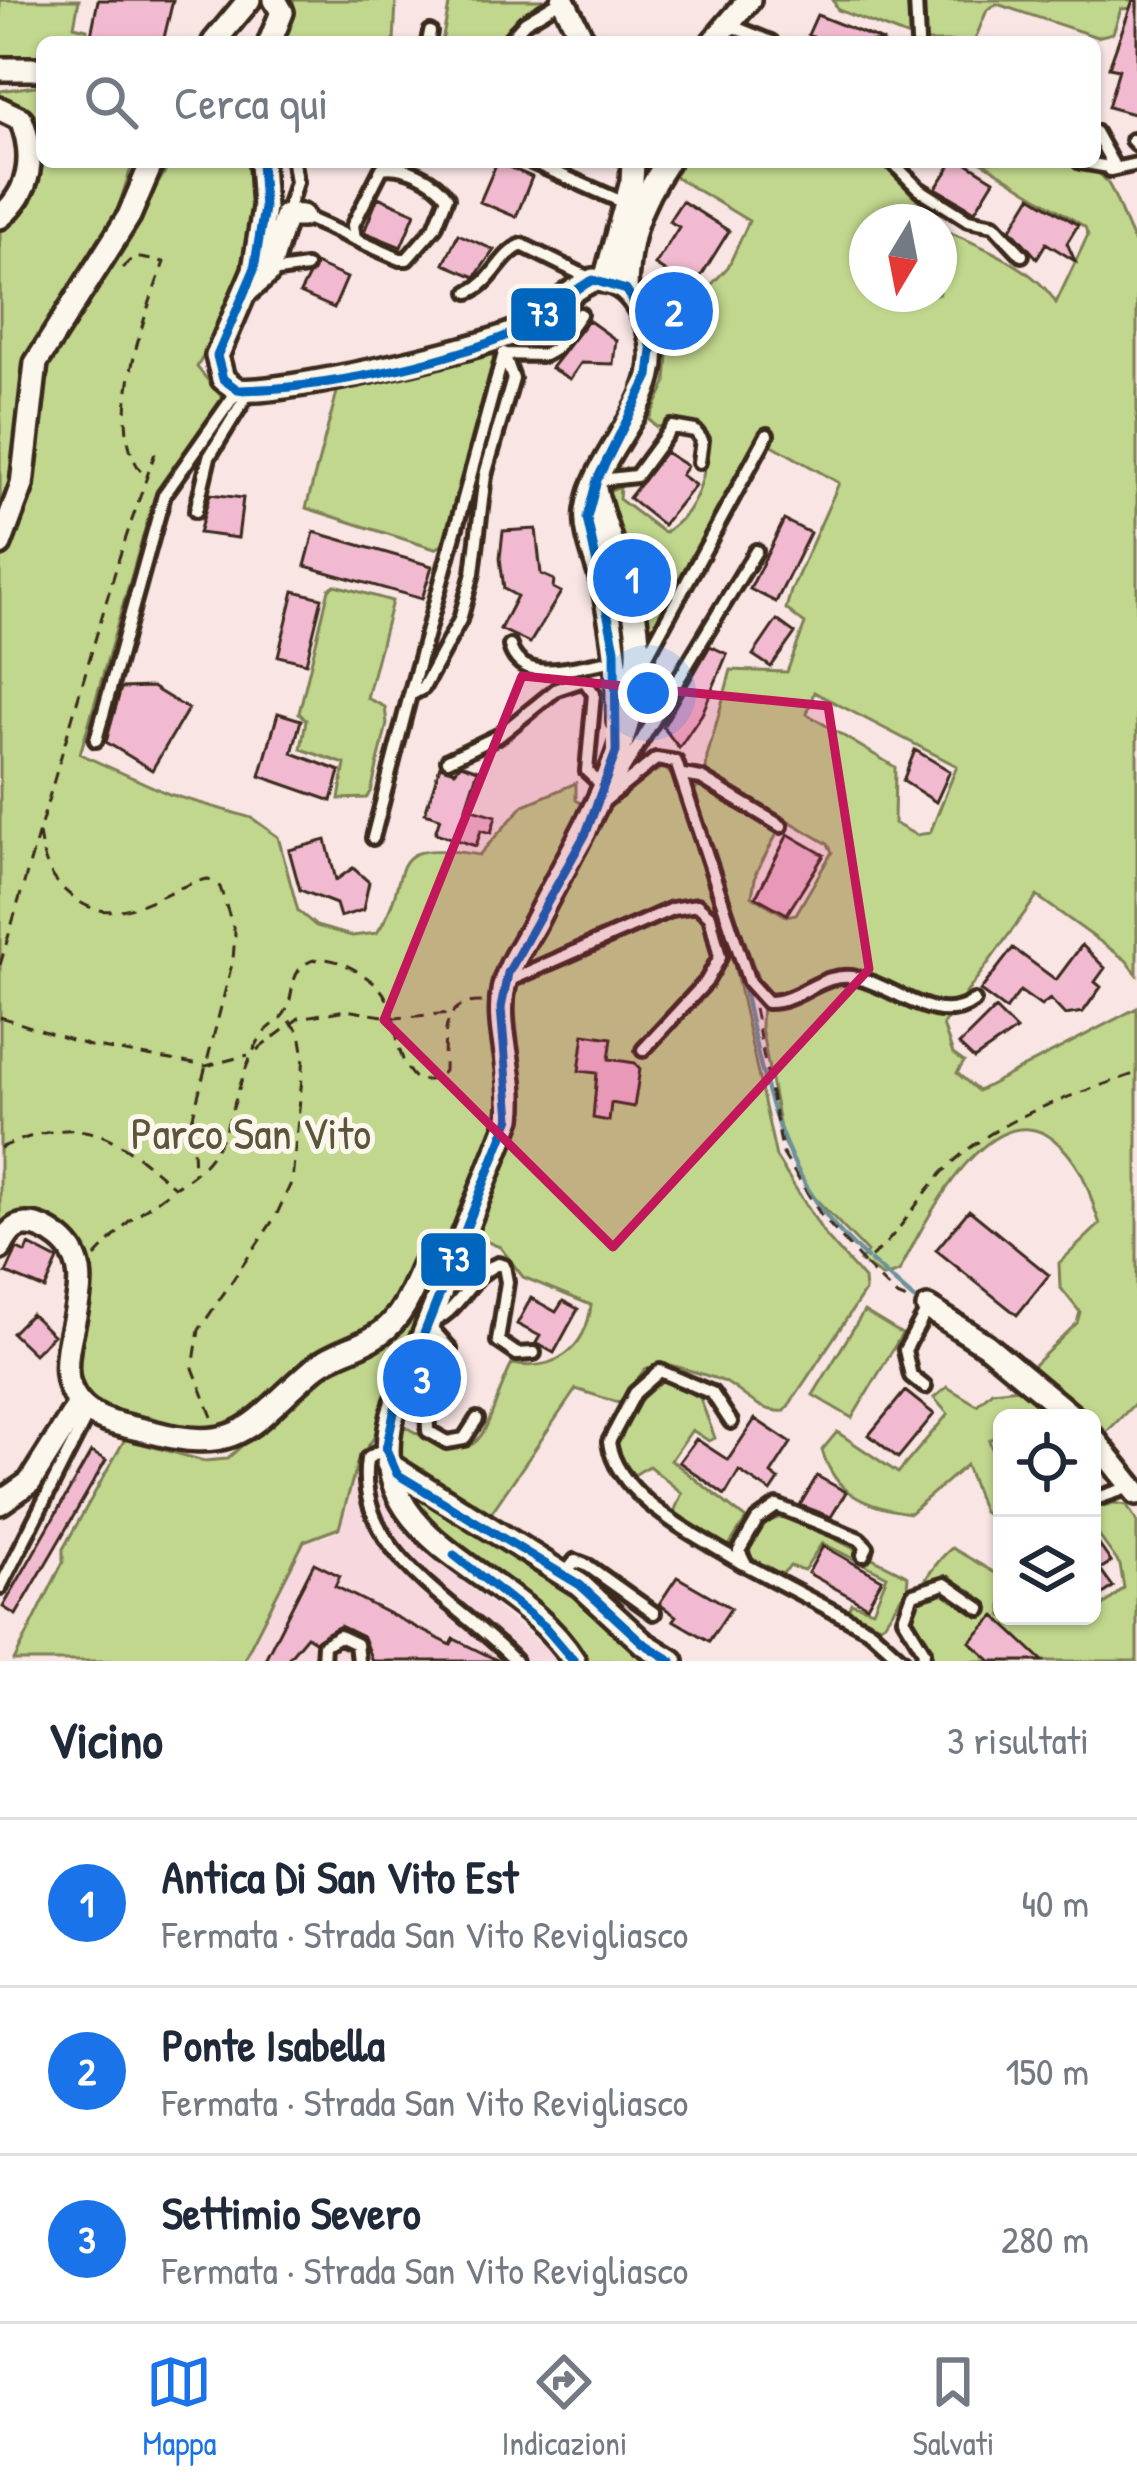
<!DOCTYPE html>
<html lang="it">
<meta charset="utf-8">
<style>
body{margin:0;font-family:"Patrick Hand",sans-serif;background:#f6f6f7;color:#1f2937}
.controls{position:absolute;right:36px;bottom:36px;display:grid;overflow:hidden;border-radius:18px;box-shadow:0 3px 9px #0004}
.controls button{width:108px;height:108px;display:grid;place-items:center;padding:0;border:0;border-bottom:3px solid #e0e1e3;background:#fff;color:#1f2937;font:60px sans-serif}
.compass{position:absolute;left:849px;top:204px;width:108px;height:108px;border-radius:50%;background:#fff;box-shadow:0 3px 9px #0004;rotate:190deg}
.you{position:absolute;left:648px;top:693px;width:42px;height:42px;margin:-30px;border:9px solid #fff;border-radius:50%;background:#1a73e8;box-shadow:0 0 0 18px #1a73e833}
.badge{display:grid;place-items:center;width:78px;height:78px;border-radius:50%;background:#1a73e8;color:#fff;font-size:39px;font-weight:700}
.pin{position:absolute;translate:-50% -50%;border:6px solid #fff;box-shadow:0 3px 12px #0006}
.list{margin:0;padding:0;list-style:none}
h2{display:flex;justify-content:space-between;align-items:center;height:156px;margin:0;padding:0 48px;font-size:51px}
h2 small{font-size:39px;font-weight:400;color:#747a83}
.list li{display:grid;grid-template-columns:78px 1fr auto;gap:36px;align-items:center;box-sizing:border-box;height:168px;padding:0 48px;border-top:3px solid #e0e1e3}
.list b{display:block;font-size:45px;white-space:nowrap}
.list p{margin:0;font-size:39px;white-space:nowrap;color:#747a83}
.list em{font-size:39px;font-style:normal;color:#747a83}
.icon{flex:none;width:66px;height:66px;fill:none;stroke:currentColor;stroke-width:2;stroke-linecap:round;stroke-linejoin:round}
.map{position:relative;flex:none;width:1137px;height:1661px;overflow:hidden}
.search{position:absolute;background:#fff;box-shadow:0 3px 9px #0004;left:36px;right:36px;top:36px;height:132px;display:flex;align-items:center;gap:30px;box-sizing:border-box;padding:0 42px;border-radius:18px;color:#747a83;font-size:45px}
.sheet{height:660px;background:#fff}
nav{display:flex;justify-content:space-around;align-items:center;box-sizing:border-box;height:168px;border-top:3px solid #e0e1e3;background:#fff;font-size:33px;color:#747a83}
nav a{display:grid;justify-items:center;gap:6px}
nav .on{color:#1a73e8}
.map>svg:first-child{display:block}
</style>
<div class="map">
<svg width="1137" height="1661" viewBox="0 0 1137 1661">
<rect width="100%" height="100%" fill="#f8e5e4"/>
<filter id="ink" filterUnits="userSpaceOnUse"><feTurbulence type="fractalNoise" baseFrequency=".00833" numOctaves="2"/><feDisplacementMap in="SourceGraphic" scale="24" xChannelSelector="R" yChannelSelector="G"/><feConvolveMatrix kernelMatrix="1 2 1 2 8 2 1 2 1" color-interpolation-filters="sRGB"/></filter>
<g filter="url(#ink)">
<path fill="#f6d8de" d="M355 1474 375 1486 406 1535 547 1649 554 1661H243L304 1540 329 1536 346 1513Z"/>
<path fill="#c1d78d" stroke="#7e8056" stroke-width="3" fill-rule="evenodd" d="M0 0H79L74 26 87 29 86 42H42V60H0Z
M293 0H396L394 42H282L295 13Z
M450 0H545L509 26 501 42H442Z
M833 0H1137V8L1121 9 1113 33 1097 37 997 4 987 10 974 42H922L838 10Z
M42 85V162H133L112 227 26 359 14 483 0 528V229L18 213 37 143 0 101V91Z
M171 162H252C261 244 238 298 197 367L225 401 154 498 80 754 169 794 252 818 278 837 298 911 316 926 352 936 377 933C417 874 375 837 479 855L524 805 576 783V800L584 805C556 858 496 951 493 1008 490 1042 506 1075 500 1110L450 1238 415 1260 392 1308 380 1321 314 1354 234 1426 211 1434 123 1416 86 1398C83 1391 76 1380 75 1372 68 1325 108 1287 76 1243 60 1222 45 1215 20 1212L0 1238V560L29 492 41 378Z
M677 162H885C900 182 929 201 925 222H867V294H939V228C979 245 1035 267 1056 303L1088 235 1085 227 982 162C1017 162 1088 149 1109 185 1120 205 1125 227 1137 247V974L1126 960 1037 896 943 1025 953 1054 964 1062 957 1073 978 1091 1137 1008V1401L1103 1436 1092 1430V1418H1079L1032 1375V1367L1077 1323 1080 1312 1060 1287 1059 1263 1100 1224C1093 1207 1089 1186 1080 1171 1010 1055 931 1208 899 1272L883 1277 860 1261 867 1252 810 1193 782 1140 761 1027 762 990 693 793 698 787 709 790 778 832 756 873 752 896 786 916 796 914 832 852 828 844 714 777 706 771 707 757 731 670 787 672 805 624 786 609 791 591 839 483 760 438 656 627 650 626 607 522 609 490 620 488 619 499 664 533C699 511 705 477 709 438 694 419 676 424 656 427L649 419 666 383 670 329 728 267 749 221 669 173ZM814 692 957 766 930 833 916 835 894 823 895 767 807 714Z
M492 352 495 366 444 544 435 549 306 508 340 381Z
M335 585 392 601 367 698 385 707 387 724 371 792 367 798 339 799 345 764 301 749 306 720 299 713 329 589Z
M664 767 676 780 731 950 776 1157 825 1235 864 1279 865 1291 785 1411C759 1413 746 1394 725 1382 716 1378 673 1365 661 1363L645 1369 619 1403 576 1389 487 1519 402 1468 395 1430 406 1427C491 1479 481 1425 512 1364 554 1372 586 1350 591 1305L523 1277 500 1247 473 1236C493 1188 523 1137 522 1084 522 1044 508 1010 520 971L615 794Z
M440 1266 373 1439 358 1460 339 1528 304 1541 243 1661H14L63 1562V1549L125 1439 204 1461 227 1459 327 1369 401 1329 428 1269Z
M864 1311 902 1334 852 1418 813 1395Z
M659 1377 697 1390 715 1438 709 1441 692 1430 671 1460 746 1519 728 1547 672 1517 682 1493 649 1466 634 1475 615 1451V1440L647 1383Z
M947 1387 977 1405 992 1391 1019 1388 1058 1418H1002V1434L989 1440 1002 1478V1524L983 1512 966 1465 910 1513C865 1507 835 1494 822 1450L837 1432 898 1473 948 1414 934 1398Z
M413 1493 580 1595 654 1661H588L550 1614 408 1503Z
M1114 1503 1127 1505 1137 1522V1661H935C929 1650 917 1639 912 1627 903 1606 936 1560 952 1548L1002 1577V1616H1092L1124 1588 1120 1565 1092 1526 1099 1507Z
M787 1515 908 1576 907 1588 885 1622 880 1625 848 1611 851 1603 873 1610 887 1576 822 1543 804 1570 790 1566 780 1576 753 1562 749 1548 767 1522Z"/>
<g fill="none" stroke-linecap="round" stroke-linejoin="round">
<path stroke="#6c919a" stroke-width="4.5" d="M742 981C764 1085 781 1186 867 1258
M871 1261 914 1299"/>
</g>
<path fill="#f2bad0" stroke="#3b2a1e" stroke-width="3" d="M98 0H173L163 42 90 40Z
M1133 0 1137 1V115L1108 107 1119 69 1109 67Z
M817 15 883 41V42H825L808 35Z
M497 162 532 177 516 217 480 202Z
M953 162H965L994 180 975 211 936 188Z
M1031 196 1078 225 1067 243 1075 261 1046 243 1037 258 1011 229Z
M378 197 415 213 401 247 364 232Z
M682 201 729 231 693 289 655 265 679 227 669 221Z
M458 234 494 250 475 277 444 264Z
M315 264 347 278 334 308 300 293Z
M588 320 616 340 613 364 581 363 570 379 551 368Z
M665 452 687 466 681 475 695 485 663 525 629 498Z
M210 494 243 498 238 538 199 533Z
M784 520 810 533 776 602 750 589Z
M536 529 541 574 554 580 553 588 561 592 530 643 500 629 517 596 504 589 500 558 503 531Z
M314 532 432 566 422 599 305 566Z
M294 591 322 598 306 663 278 656Z
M777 620 795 633 771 667 753 655Z
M710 646 727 654 702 714 679 748 663 727Z
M152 687 188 709 152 770 106 742 121 688Z
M278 713 301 720 292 753 340 771 332 801 260 776Z
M915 750 950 771 936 802 903 781Z
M461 764 478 770 466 807 496 816 491 833 481 830 476 846 435 833 440 818 425 813 440 766 455 771Z
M788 834 824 855 787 914 756 897Z
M326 840 336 880 353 868 369 882 363 910 340 917 336 904 300 890 289 850Z
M1082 945 1105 968 1095 982 1101 987 1083 1012 1065 1015 1050 999 1041 1006 1020 991 1006 1010 980 991 1013 948 1056 980Z
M995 1009 1016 1030 974 1059 959 1045Z
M584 1034 612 1038 609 1059 635 1063 640 1069 634 1107 611 1103 609 1121 593 1118 597 1073 579 1071Z
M969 1210 1049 1275 1017 1315 936 1250Z
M29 1245 58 1260 45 1289 6 1273 17 1249 26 1253Z
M531 1298 556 1312 563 1301 578 1309 554 1353 536 1343 540 1336 517 1324Z
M31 1314 53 1335 34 1354 12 1333Z
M905 1391 934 1414 898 1458 869 1435Z
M755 1419 791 1443 771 1474 779 1480 771 1492 739 1471 725 1495 679 1462 696 1439 728 1460Z
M91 1452 106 1460 16 1615 3 1607Z
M817 1476 846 1492 831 1517 800 1505Z
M1092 1535 1111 1562 1100 1569 1113 1587 1092 1602Z
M823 1546 882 1579 867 1606 808 1573Z
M314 1563 340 1576 335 1586 451 1645 454 1639 499 1661H372L363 1637 340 1626 315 1641 307 1636 286 1661H264Z
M677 1577 731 1608 709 1641 673 1620 676 1616 659 1604Z
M995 1616 1043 1661H991L970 1642Z"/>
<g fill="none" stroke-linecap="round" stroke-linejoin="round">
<defs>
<path id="lane" d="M916 0 918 42
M729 25 771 42
M428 42 430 32
M507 42 525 22 562 0
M1132 140 1137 145
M532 162 627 204
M892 162 919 189 968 220 994 225 1022 255
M1080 162 1115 168 1095 132
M1110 170 1137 164
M286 215 296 182 293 162
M302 216 400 259H407L435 227 447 197C435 179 403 164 382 168L353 225 355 239
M271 272 306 267
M469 292C494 282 499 255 522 245L593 280
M600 480 636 476 672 427 695 431 702 440 699 462
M196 511 209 457 249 392
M510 646C522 689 583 663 614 661
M644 661 767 435
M410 695 504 353
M96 740 164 495 238 390
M448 760 500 735 557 689 584 680 594 694 587 771 604 787
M683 775 701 778 781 826
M614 786 756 551
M603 802 656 759 676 762 749 982 767 1002C801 1003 821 970 857 978 895 986 937 1029 974 1001
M373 838 410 695 423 688 460 620 473 573 485 475 513 379 504 354 544 355 555 349 580 314
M508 981 672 909 697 905 710 916 720 957 706 982 643 1050
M925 1387 911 1376 905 1350 928 1308
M477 1419 464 1439 447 1442 428 1431 427 1401 450 1349 427 1323C460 1315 466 1277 498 1264L504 1266 507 1282 498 1341 517 1354 534 1353
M731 1422 712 1393 660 1371 635 1393 609 1442C617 1499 700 1537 743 1564
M386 1447 367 1459C353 1553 461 1603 515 1661
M1092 1500 1130 1487
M863 1555 867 1547 859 1539 777 1506 757 1520 739 1551 746 1565 871 1631 904 1661
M564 1575 575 1561 588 1566 654 1613
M0 1588 89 1412
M323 1661 324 1645 339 1636 356 1644 358 1661
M923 1661 924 1651 904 1618 913 1594 945 1584 981 1609"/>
<path id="street" d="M563 0 584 42
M214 42 249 0
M270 42 282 12 275 0
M713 42 749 0
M0 69H42
M0 109 21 119C36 157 31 191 0 217
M261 162 264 208 254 270 217 356 223 379 238 390C279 395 475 350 515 332 544 318 564 293 593 280 614 280 627 288 638 306 687 389 597 439 587 511 584 537 600 567 605 592 613 633 620 680 619 721
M605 280 632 181 633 162
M626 290C627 238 638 205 667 162
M246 292 268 273 286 215 302 216
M0 544 22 485 36 363 129 216 152 162
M0 1248C6 1237 12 1225 26 1225 37 1224 50 1231 59 1238 118 1283 26 1369 91 1413 108 1424 132 1427 152 1432 244 1457 253 1419 317 1366 336 1351 363 1347 382 1332 404 1316 414 1286 425 1262L457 1249
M928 1308 986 1345 1074 1418
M1092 1437 1137 1493
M388 1464 580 1585 643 1643 672 1661
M0 1503 30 1482 79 1404
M574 1661C516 1565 350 1546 396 1404L510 1118C516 1075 496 1033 503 991 507 966 526 941 538 917 580 833 634 754 638 656 641 597 606 545 595 488"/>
</defs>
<use href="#lane" stroke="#3b2a1e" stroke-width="20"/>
<use href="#street" stroke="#3b2a1e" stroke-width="30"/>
<path stroke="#3b2a1e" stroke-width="3" stroke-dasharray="12 9" stroke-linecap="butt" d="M122 268 134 257 164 262C145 315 101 430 145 476
M39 833C43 862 50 880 74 898 118 932 161 889 207 879L220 887 235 933 233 960 192 1120 194 1174
M0 965 119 558 155 453
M754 1008 783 1154 821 1215 864 1263C898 1237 914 1204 942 1173 995 1117 1066 1098 1137 1073
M0 1017 90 1046 206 1066 248 1055
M257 1050 299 1018 346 1010 395 1018 450 1013
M0 1148C83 1113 110 1130 174 1187 237 1153 227 1097 259 1040 265 1028 277 1024 284 1014 293 1002 290 982 299 970 319 945 355 968 374 983 405 1008 387 1055 418 1081L436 1079 444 1071C445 1040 439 1000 482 1002
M95 1257 130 1220 173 1189
M865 1265 897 1296 912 1302
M212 1417 193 1368 199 1330 276 1216 292 1181 304 1057 300 1033 285 1015"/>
<use href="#lane" stroke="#fbf7ec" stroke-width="10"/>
<use href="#street" stroke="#fbf7ec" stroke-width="21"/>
<defs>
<path id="bus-1" d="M261 162 264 208 254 270 217 356 223 379 238 390C319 389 440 365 515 332 543 319 565 294 593 280L626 290 645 321 652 350 649 376 597 480 587 518 615 649 616 752 586 833 508 973 501 1008 510 1118 396 1404 386 1449 397 1474 580 1585 643 1643 672 1661
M454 1555 544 1626 574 1661"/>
</defs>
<use href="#bus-1" stroke="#fbf7ec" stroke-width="18"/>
<use href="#bus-1" stroke="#0065bd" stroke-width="9"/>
</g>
</g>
<path fill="#c2185b" fill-opacity="0.2" stroke="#c2185b" stroke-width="9" stroke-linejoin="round" d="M522 676 828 706 869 969 613 1247 384 1020Z"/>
<g text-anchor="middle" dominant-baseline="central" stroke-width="10" stroke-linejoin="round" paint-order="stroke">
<g font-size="45" fill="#5c553a" stroke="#fbf7ec">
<text x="251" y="1132">Parco San Vito</text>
</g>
</g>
<g stroke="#fbf7ec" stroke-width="4.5">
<rect x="509" y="286" width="69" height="57" rx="12" fill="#0065bd"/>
<rect x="419" y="1231" width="69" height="57" rx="12" fill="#0065bd"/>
</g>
<g font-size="33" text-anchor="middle" font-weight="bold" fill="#fff">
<text x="543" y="326">73</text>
<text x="454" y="1271">73</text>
</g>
</svg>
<div class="controls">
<button><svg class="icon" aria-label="locate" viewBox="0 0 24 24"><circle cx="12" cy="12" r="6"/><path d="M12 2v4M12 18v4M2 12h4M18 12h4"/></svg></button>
<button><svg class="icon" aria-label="layers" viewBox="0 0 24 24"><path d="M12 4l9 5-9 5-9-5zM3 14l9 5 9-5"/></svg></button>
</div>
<svg class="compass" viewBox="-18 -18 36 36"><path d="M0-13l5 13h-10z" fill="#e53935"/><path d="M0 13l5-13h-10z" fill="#747a83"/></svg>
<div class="you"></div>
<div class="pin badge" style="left:632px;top:578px">1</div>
<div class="pin badge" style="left:674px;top:311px">2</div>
<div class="pin badge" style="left:422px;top:1378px">3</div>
<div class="search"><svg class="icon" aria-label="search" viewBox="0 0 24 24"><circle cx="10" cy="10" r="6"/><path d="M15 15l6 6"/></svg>Cerca qui</div>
</div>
<section class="sheet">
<h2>Vicino<small>3 risultati</small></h2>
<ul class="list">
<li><span class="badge">1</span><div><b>Antica Di San Vito Est</b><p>Fermata · Strada San Vito Revigliasco</p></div><em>40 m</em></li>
<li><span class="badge">2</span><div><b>Ponte Isabella</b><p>Fermata · Strada San Vito Revigliasco</p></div><em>150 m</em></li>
<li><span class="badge">3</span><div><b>Settimio Severo</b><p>Fermata · Strada San Vito Revigliasco</p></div><em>280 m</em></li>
</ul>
</section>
<nav>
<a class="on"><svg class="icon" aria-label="map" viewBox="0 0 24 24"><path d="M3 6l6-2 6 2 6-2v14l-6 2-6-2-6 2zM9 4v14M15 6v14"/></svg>Mappa</a>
<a><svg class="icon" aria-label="directions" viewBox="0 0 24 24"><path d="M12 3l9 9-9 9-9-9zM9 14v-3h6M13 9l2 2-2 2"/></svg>Indicazioni</a>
<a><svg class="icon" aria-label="saved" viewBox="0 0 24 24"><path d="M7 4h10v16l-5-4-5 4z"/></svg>Salvati</a>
</nav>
